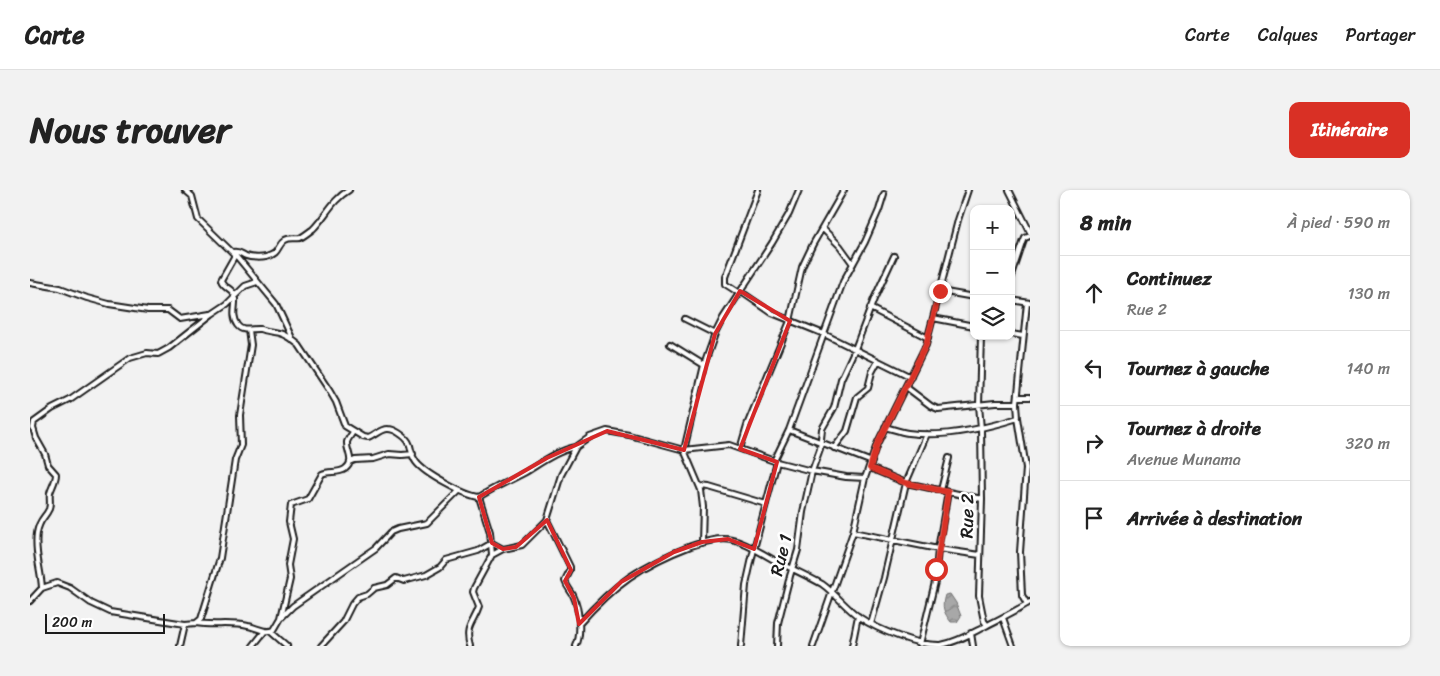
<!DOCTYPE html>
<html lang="fr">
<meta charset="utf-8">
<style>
body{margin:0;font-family:Sriracha,sans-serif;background:#f2f2f2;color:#222}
.controls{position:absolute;right:15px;top:15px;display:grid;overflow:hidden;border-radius:10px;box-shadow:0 1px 4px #0004}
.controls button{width:45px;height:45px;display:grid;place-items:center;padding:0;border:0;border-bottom:1px solid #e0e0e0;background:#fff;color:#222;font:25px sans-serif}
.scale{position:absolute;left:15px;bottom:12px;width:120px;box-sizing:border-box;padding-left:5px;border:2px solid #1c1c1c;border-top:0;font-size:14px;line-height:18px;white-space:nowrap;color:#1c1c1c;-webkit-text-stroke:4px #fff;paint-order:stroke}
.stop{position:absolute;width:15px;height:15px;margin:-11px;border:4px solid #d93025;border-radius:50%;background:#fff}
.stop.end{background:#d93025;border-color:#fff;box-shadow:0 1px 5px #0008}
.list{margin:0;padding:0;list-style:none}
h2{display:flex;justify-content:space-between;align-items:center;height:65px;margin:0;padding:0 20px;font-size:21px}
h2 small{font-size:16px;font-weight:400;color:#767676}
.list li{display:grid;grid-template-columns:32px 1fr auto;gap:15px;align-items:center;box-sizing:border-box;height:75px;padding:0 20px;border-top:1px solid #e0e0e0}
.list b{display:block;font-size:19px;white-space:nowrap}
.list p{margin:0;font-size:16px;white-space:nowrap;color:#767676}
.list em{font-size:16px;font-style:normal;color:#767676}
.icon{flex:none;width:28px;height:28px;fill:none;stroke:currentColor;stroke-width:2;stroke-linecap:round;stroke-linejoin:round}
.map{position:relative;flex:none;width:1000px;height:456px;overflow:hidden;border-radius:10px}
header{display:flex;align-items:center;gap:30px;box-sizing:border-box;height:70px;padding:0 25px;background:#fff;border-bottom:1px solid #e0e0e0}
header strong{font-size:24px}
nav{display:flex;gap:28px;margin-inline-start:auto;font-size:18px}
.intro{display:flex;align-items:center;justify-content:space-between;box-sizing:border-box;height:120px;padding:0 30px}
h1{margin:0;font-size:35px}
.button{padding:12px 22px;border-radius:10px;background:#d93025;color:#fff;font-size:18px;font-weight:700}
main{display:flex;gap:30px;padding:0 30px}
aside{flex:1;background:#fff;border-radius:10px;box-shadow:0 1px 4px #0004}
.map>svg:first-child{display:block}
</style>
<header>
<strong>Carte</strong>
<nav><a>Carte</a><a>Calques</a><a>Partager</a></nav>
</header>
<div class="intro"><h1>Nous trouver</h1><a class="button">Itinéraire</a></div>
<main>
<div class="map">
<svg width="1000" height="456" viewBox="0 0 1000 456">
<defs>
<pattern id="water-waves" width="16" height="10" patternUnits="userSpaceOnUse" patternTransform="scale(1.25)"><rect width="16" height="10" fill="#a8a8a8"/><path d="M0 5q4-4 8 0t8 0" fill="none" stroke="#888"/></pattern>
</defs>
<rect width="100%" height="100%" fill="#f2f2f2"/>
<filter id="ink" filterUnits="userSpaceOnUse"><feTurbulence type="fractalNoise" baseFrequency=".02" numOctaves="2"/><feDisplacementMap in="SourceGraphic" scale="10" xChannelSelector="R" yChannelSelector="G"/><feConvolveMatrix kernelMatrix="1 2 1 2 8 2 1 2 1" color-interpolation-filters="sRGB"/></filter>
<g filter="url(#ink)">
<path fill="url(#water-waves)" stroke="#707070" d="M920 404 926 413 931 426 927 432H921C914 423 911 417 915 405Z"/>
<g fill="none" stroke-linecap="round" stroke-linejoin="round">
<defs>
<path id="minor" d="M155 0 162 6 168 29 204 64V67L191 90C193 97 201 98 204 104 208 112 200 124 208 135 214 143 222 138 230 139 236 141 243 142 249 143 257 145 263 150 269 155L299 200 306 212 315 236 333 247 338 248C344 246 351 238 358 239 362 239 366 241 369 243 386 254 377 260 386 272 395 284 434 305 449 307 463 298 479 291 494 283 511 273 526 261 546 257
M979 0 1000 42
M793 39 810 56 823 74
M203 62C210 61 211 64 216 66 221 68 231 68 236 67 251 63 246 56 255 50 260 47 265 49 270 48 274 46 279 42 283 39 296 26 302 10 319 0
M204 63 246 114 262 148
M981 89 993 53 995 48 1000 46
M0 93 30 98 57 108 79 114 118 120H138L150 129 180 124
M710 101 742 123 794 144 881 187
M910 101 944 107
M709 103 695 94V87L728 0
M981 110 1000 113
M997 113 987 213 988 228 996 278 990 362 992 405 997 414
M840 118 898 148
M903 128 944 136
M655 129 685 144
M981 144 993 146
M951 146 949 215 951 239 952 309 949 406 954 431 957 435
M640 154 674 175
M876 197 901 216 908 219 965 213H987
M988 207H1000
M855 237C863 239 870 242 878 243 914 248 953 239 988 228
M759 240 842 272
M804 258 817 241 827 207 838 198 842 182 848 171
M710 259 717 235 760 131 772 77 783 54 814 0
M744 271 759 240 813 92 835 52 849 20 854 4
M320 272 325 270 343 269 359 264 372 265 383 264
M840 278 876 293 952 309
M670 296 679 297 736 314
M911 300 919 268
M449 307 460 342 462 365
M823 342 908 359 950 365
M672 352 673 317 671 300 654 260 674 175 685 144 693 128 742 53 759 24 769 0
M12 398C11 379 4 362 7 343 9 329 15 328 19 319 21 314 19 308 20 303 22 296 26 291 26 284L18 275 15 264 6 248 3 238 4 232 22 219 40 210 100 168 117 163 128 164 139 158 182 124 197 114 215 96 227 92
M0 411 12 398 27 393 40 398 61 413 80 422 155 434
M251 428 260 389 258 375 263 349 259 332 261 315 278 309 292 284C299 280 308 284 315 279 326 271 316 262 317 252 318 249 321 245 323 242
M973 428 983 456
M166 433C183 436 200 432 218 436 226 437 235 444 244 440L251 428 263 416 346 358 361 342 368 339 397 333 429 301
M549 434C584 394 611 375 661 356 673 352 689 347 702 350 717 353 731 363 744 370 760 378 776 385 792 394 806 404 815 417 829 427 848 440 888 456 911 455 928 452 942 443 956 436 971 428 986 421 1000 412
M841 434 854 388 876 293 897 244
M241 442 257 456
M941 443 943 456
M890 454 905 392 908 359 918 302
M150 456 155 434 166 433 171 429 190 368 205 270 211 255 210 225 221 155 219 140
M223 456 235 441
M291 456 313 432 322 414 328 407 337 404 344 398 357 395 366 388 374 391 396 385 410 377 416 370 448 361 462 353 473 359
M440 456C434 437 444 433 449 417L443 402 444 398 462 365 473 359 492 355 517 330
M546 456C552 444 549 417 543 405 540 400 537 397 535 391L540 381V377L517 330 531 285 546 257 560 247 577 241 599 245 654 260 699 255 747 272 782 281 816 287 835 288
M711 456 716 395 724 359 747 272
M747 456 748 433 760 386 768 360 773 322 782 281 790 259 792 239 804 218 811 189 825 159 844 109 864 66
M783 456 823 342 835 288 847 254 896 155 928 30 938 0
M822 456 828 426"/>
</defs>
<use href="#minor" stroke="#1c1c1c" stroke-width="8"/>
<use href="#minor" stroke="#fff" stroke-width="4"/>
</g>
</g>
<g fill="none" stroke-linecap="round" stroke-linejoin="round" filter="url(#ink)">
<path stroke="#d93025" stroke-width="6" d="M906 379 918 302 876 293 840 278 847 254 896 155 910 101"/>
</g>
<path fill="none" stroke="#d62828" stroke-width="4" stroke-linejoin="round" d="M710 101 760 131 710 259 747 272 724 359 698 349 672 352 644 362 591 392 549 434 544 408 535 391 541 380 517 330 486 357 473 359 462 353 449 307 517 268 577 241 654 260 685 144Z"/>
<g text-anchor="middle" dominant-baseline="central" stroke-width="5" stroke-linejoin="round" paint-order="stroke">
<g font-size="18" fill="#1c1c1c" stroke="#fff">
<text transform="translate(937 326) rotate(-89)">Rue 2</text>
<text transform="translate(751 365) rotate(-76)">Rue 1</text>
</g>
</g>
</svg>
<div class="controls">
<button>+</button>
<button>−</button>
<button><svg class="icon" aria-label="layers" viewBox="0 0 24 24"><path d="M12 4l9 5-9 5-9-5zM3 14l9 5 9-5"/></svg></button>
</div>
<div class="scale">200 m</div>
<div class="stop" style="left:906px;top:379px"></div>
<div class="stop end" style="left:910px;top:101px"></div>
</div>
<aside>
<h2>8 min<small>À pied · 590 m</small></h2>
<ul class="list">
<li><svg class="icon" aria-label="ahead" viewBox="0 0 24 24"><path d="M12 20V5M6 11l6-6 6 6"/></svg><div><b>Continuez</b><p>Rue 2</p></div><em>130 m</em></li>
<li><svg class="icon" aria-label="left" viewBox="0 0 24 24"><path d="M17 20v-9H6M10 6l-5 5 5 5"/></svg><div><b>Tournez à gauche</b></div><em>140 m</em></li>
<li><svg class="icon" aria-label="right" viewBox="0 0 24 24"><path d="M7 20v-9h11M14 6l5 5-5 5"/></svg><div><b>Tournez à droite</b><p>Avenue Munama</p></div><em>320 m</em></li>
<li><svg class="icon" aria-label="arrive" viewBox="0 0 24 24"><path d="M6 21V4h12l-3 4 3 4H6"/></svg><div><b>Arrivée à destination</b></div></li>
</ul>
</aside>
</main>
